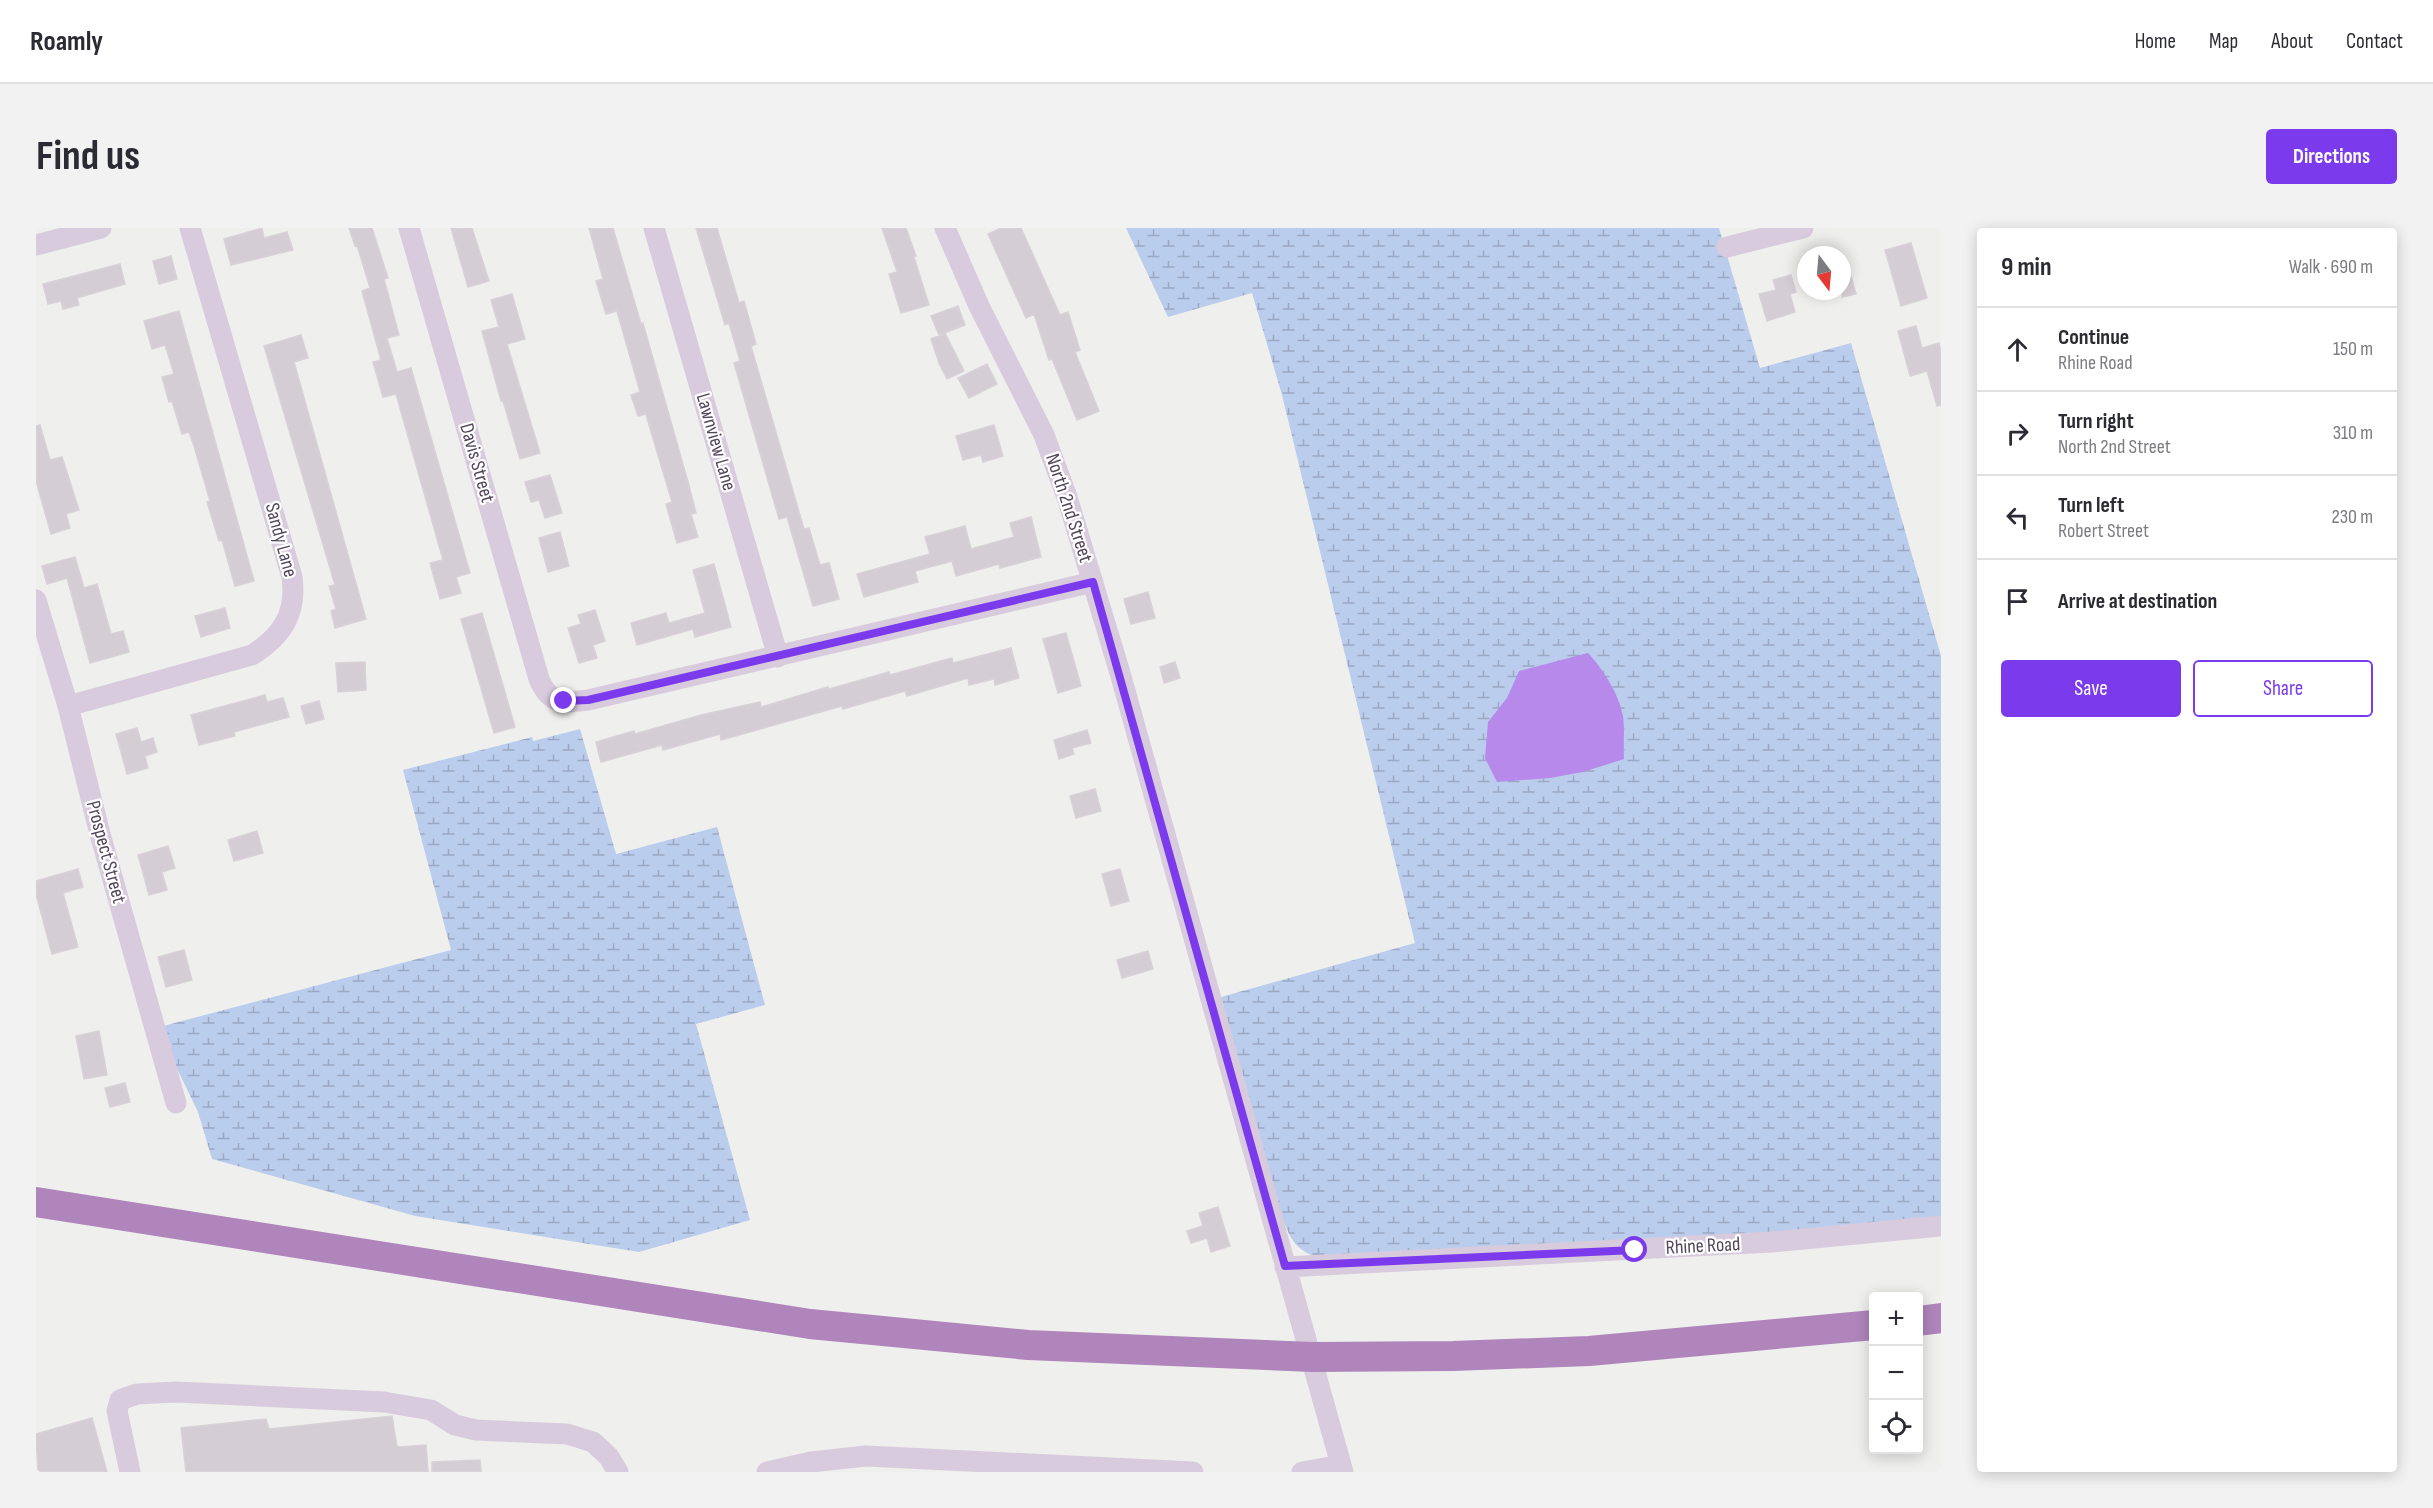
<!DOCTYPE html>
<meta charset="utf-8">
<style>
body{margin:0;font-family:"Sofia Sans Condensed",sans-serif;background:#f2f2f3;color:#2b2b33}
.controls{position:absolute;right:18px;bottom:18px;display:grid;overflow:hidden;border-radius:6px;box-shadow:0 3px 15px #0003}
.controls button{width:54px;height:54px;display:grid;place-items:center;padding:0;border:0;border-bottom:2px solid #e1e1e2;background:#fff;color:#2b2b33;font:30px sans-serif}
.compass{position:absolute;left:1761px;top:18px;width:54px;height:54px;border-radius:50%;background:#fff;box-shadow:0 3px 15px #0003;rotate:164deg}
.stop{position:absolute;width:18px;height:18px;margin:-14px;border:4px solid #7c3aed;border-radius:50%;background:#fff}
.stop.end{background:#7c3aed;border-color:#fff;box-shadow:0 2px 6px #0008}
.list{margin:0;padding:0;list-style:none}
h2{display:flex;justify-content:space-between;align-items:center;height:78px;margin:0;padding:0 24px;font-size:26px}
h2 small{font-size:20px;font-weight:400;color:#7c7c81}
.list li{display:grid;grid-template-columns:39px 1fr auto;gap:18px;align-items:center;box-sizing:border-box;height:84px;padding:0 24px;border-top:2px solid #e1e1e2}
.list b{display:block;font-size:22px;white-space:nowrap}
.list p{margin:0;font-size:20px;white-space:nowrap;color:#7c7c81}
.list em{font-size:20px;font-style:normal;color:#7c7c81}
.actions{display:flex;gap:12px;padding:18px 24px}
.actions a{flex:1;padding:14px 0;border:2px solid #7c3aed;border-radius:6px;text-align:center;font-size:21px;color:#7c3aed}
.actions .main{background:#7c3aed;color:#fff}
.icon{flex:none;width:33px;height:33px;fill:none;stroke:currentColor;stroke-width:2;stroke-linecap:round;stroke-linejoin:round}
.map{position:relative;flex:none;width:1905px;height:1244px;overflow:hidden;border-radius:6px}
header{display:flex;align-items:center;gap:36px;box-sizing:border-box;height:84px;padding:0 30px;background:#fff;border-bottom:2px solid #e1e1e2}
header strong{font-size:28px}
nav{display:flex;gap:33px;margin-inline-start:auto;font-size:21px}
.intro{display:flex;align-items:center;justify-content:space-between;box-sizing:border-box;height:144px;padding:0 36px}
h1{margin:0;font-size:42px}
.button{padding:15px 27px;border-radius:6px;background:#7c3aed;color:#fff;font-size:21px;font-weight:700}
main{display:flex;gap:36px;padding:0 36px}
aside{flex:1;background:#fff;border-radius:6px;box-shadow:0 3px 15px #0003}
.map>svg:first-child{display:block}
</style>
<header>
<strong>Roamly</strong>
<nav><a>Home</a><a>Map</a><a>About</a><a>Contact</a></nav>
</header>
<div class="intro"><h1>Find us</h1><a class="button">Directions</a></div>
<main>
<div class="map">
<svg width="1905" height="1244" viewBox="0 0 1905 1244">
<defs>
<pattern id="wetland-marsh" width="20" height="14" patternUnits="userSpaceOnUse" patternTransform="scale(1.5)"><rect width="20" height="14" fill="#bbcded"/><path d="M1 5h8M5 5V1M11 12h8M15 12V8" fill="none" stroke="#9ba8c3"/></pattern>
</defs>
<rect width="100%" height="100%" fill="#eff0ed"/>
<path fill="url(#wetland-marsh)" d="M1090 0H1683L1724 140 1815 115 1905 428V993L1786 1005 1281 1029C1260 1022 1255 1012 1247 992L1185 769 1379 715 1246 167 1216 65 1132 89Z
M544 501 580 626 681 599 729 777 660 796 714 992 603 1024 379 988 176 931 162 884 133 824 127 798 415 722 367 542 496 509 497 513Z"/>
<path fill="#b689ea" d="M1552 425C1567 441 1583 466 1587 488 1589 501 1587 517 1588 531L1547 544 1514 550 1461 554 1449 530 1452 494 1471 470 1483 443Z"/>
<path fill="#d4cdd4" stroke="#d8d1d8" stroke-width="1.5" d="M226 0 228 10 251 4 257 22 195 37 188 11Z
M313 0H336L352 50 348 51 363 107 351 110 361 144 375 140 434 345 420 349 425 365 404 371 394 335 407 332 360 166 347 169 337 134 345 132 326 63 334 60 321 17 319 18Z
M415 0H436L453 53 432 59Z
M553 0H577L605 96 607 95 652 254 660 285 655 286 662 309 641 315 630 276 636 274 613 197 610 186 602 188 595 167 604 164 581 83 570 86 560 53 567 51Z
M660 0H681L703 75 708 73 720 116 715 118 768 301 773 300 784 337 793 335 803 371 777 378 751 289 743 291 698 135 704 133 693 95 689 97Z
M846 0H870L880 28 878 29 893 77 865 85 853 46 861 44Z
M965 0H985L1024 87 1032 84 1044 122 1039 124 1063 183 1041 192 1016 131 1013 132 998 86 990 90 952 6Z
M1875 15 1891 70 1865 78 1849 22Z
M135 28 141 51 123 56 117 33Z
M1806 30H1810L1820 66 1806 69Z
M84 36 89 56 41 70 43 77 27 81 25 73 12 76 7 56Z
M1755 47 1760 64 1754 66 1759 84 1731 93 1723 66 1740 62 1737 52Z
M476 66 489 111 471 116 504 225 484 231 467 173H465L446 103 463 99 455 72Z
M922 78 929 97 903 107 895 88Z
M143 83 218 353 199 358 186 312 183 313 171 274 174 273 158 218 153 204 146 206 136 173 133 174 126 149 138 146 131 123 129 117 116 121 108 93Z
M1880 98 1886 120 1903 115 1905 124V177L1901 178 1891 143 1874 148 1862 103Z
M909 105 928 143 911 151 903 135 895 111Z
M265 107 272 130 258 134 330 391 299 400 295 383 300 381 293 358 299 357 228 118Z
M951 136 961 156 933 170 922 150Z
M4 197 14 232 26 229 43 282 30 286 34 300 15 306 0 253V198Z
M958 197 967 228 947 234 945 227 927 232 920 208Z
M514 247 526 285 509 290 503 272 495 274 489 254Z
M995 289 1005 329 964 340 963 336 920 348 916 333 879 343 882 354 828 369 821 346 894 326 889 309 929 298 935 321 978 309 974 295Z
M524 304 533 338 512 344 503 310Z
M39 329 48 360 61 356 75 406 87 403 93 424 54 435 31 350 11 356 6 338Z
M678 336 695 399 659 409 657 401 601 417 595 395 630 385 633 395 669 385 657 342Z
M1112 364 1119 390 1095 396 1088 371Z
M189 380 194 400 165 409 159 388Z
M559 382 569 413 557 417 561 430 543 435 532 400 545 396 542 387Z
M446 385 479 499 458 505 425 391Z
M1030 405 1045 458 1022 465 1007 411Z
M975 420 983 450 959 457 958 451 933 457 932 450 871 468 869 463 807 481 806 478 685 512 684 506 627 522 626 517 565 534 560 514 598 503 599 506 665 487 724 474 725 479 792 459 793 461 853 444 854 447 916 430 917 435Z
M329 434 330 462 302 464 300 435Z
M1139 434 1144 450 1128 455 1124 439Z
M229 467 231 474 247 470 253 489 198 504 199 508 163 517 155 487Z
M283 473 288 491 270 496 265 478Z
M101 500 105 514 117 510 121 524 109 528 112 540 91 546 80 506Z
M1051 502 1055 515 1036 520 1038 526 1023 531 1018 512Z
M1059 561 1065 583 1040 590 1034 568Z
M221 603 227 625 198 633 192 612Z
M132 618 139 640 126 644 131 662 113 667 102 627Z
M42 641 47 659 27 665 42 719 16 726 0 666V653Z
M1084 641 1093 673 1075 678 1066 646Z
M148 722 156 752 130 759 122 729Z
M1112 723 1117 741 1086 750 1081 732Z
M63 803 71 847 48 851 40 808Z
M89 855 94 874 74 879 69 860Z
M1182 979 1194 1018 1175 1024 1171 1010 1155 1015 1151 1003 1167 998 1163 985Z
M356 1188 361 1219 390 1217 392 1244H150L145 1200 230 1191 233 1201Z
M56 1190 71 1244H2L0 1206Z
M444 1232 445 1244H396V1234Z"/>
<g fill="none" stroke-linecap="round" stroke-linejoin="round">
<path stroke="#d8cbdd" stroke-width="21" d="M373 0 503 451C514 477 527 475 552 472L1057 354
M618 0 742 429
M909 0 943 78 1008 207 1031 269 1084 445 1307 1244
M0 17 65 0
M1691 19 1767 0
M0 372 32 478 64 606 140 875
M32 478 216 427C246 408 261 386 256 349L154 0
M1249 1039 1736 1014 1905 998
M94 1244 81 1183 84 1172 101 1166 140 1164 348 1174 395 1182 419 1197 440 1202 531 1206 557 1214 573 1229 582 1244
M731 1244 775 1234 830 1228 1157 1244
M1266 1244 1305 1237"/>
<path stroke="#af85bb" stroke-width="30" d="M0 974 774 1096 992 1117 1276 1129 1417 1128 1553 1123 1838 1097
M1882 1093 1905 1090"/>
</g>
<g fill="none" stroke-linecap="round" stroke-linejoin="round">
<path stroke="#7c3aed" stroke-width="8" d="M528 473 552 472 578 466 1057 354 1249 1038 1599 1022"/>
</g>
<g text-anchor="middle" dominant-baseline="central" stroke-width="4.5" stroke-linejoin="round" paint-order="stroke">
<g font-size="20" fill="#54465a" stroke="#fff">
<text transform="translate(680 214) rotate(74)">Lawnview Lane</text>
<text transform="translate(441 235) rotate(74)">Davis Street</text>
<text transform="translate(1033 280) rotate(72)">North 2nd Street</text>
<text transform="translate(245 312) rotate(75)">Sandy Lane</text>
<text transform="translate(70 624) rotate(75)">Prospect Street</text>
<text transform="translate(1667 1018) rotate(-3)">Rhine Road</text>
</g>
</g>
</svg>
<div class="controls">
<button>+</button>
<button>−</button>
<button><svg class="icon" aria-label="locate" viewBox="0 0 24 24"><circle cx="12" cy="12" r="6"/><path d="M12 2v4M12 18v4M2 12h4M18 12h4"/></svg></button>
</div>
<svg class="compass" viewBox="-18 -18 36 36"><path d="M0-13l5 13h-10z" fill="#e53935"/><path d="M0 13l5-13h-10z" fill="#7c7c81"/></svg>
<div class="stop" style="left:1599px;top:1022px"></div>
<div class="stop end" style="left:528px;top:473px"></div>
</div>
<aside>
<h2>9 min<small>Walk · 690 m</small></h2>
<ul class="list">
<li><svg class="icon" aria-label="ahead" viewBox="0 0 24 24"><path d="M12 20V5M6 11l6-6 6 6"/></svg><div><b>Continue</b><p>Rhine Road</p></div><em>150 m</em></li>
<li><svg class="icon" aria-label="right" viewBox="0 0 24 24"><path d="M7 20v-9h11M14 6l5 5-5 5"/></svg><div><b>Turn right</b><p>North 2nd Street</p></div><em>310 m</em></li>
<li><svg class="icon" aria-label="left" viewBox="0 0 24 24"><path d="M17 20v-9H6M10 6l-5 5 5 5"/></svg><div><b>Turn left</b><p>Robert Street</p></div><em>230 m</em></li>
<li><svg class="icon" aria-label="arrive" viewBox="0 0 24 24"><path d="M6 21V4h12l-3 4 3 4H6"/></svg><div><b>Arrive at destination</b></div></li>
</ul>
<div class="actions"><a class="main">Save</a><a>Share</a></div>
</aside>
</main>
